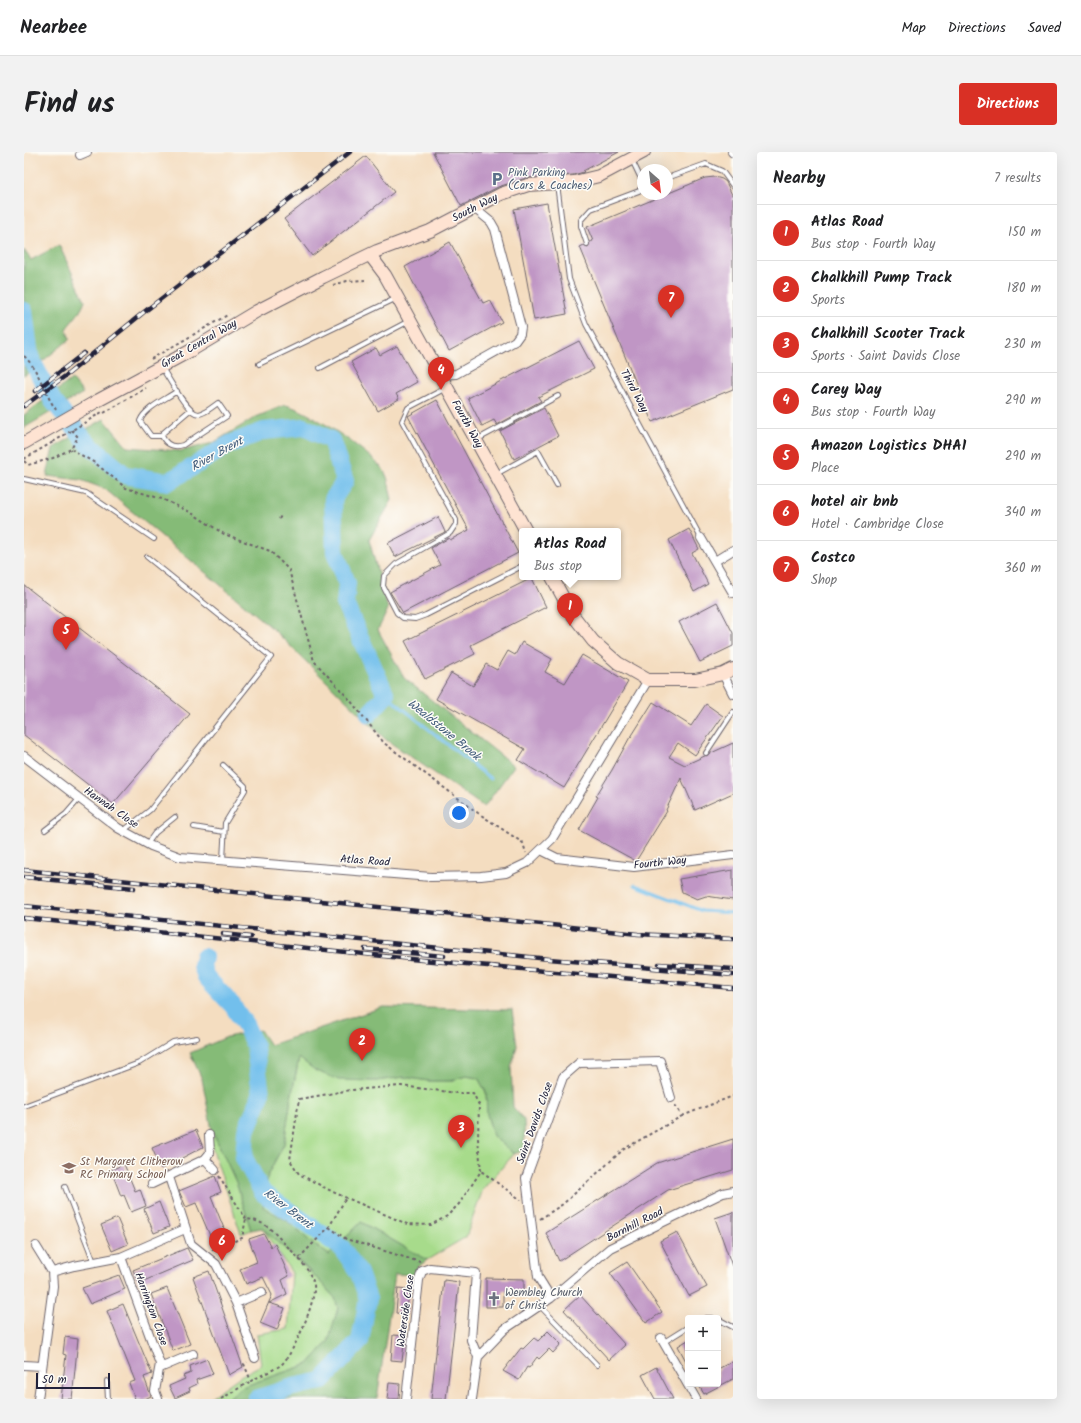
<!DOCTYPE html>
<meta charset="utf-8">
<style>
body{margin:0;font-family:Kalam,sans-serif;background:#f2f2f2;color:#202124}
.controls{position:absolute;right:12px;bottom:12px;display:grid;overflow:hidden;border-radius:4px;box-shadow:0 4px 16px #0002}
.controls button{width:36px;height:36px;display:grid;place-items:center;padding:0;border:0;border-bottom:1px solid #e0e0e0;background:#fff;color:#202124;font:20px sans-serif}
.compass{position:absolute;left:613px;top:12px;width:36px;height:36px;border-radius:50%;background:#fff;box-shadow:0 4px 16px #0002;rotate:152deg}
.scale{position:absolute;left:12px;bottom:10px;width:74px;box-sizing:border-box;padding-left:4px;border:2px solid #22223b;border-top:0;font-size:11px;line-height:14px;white-space:nowrap;color:#22223b;-webkit-text-stroke:3px #fdfcf7;paint-order:stroke}
.you{position:absolute;left:435px;top:661px;width:14px;height:14px;margin:-10px;border:3px solid #fff;border-radius:50%;background:#1a73e8;box-shadow:0 0 0 6px #1a73e833}
.badge{display:grid;place-items:center;width:26px;height:26px;border-radius:50%;background:#d93025;color:#fff;font-size:13px;font-weight:700}
.pin{position:absolute;translate:-50% -33px;filter:drop-shadow(0 1px 2px #0008)}
.pin::after{content:'';position:absolute;top:21px;width:14px;height:12px;background:inherit;clip-path:polygon(0 0,100% 0,50% 100%)}
.popup{position:absolute;left:495px;top:376px;width:102px;height:52px;box-sizing:border-box;display:grid;place-content:center;border-radius:4px;background:#fff;filter:drop-shadow(0 1px 3px #0005);font-size:13px;white-space:nowrap;color:#757577}
.popup b{font-size:15px;color:#202124}
.popup::after{content:'';position:absolute;left:50%;top:100%;margin-left:-8px;border:8px solid transparent;border-top-color:#fff}
.list{margin:0;padding:0;list-style:none}
h2{display:flex;justify-content:space-between;align-items:center;height:52px;margin:0;padding:0 16px;font-size:17px}
h2 small{font-size:13px;font-weight:400;color:#757577}
.list li{display:grid;grid-template-columns:26px 1fr auto;gap:12px;align-items:center;box-sizing:border-box;height:56px;padding:0 16px;border-top:1px solid #e0e0e0}
.list b{display:block;font-size:15px;white-space:nowrap}
.list p{margin:0;font-size:13px;white-space:nowrap;color:#757577}
.list em{font-size:13px;font-style:normal;color:#757577}
.map{position:relative;flex:none;width:709px;height:1247px;overflow:hidden;border-radius:4px}
header{display:flex;align-items:center;gap:24px;box-sizing:border-box;height:56px;padding:0 20px;background:#fff;border-bottom:1px solid #e0e0e0}
header strong{font-size:19px}
nav{display:flex;gap:22px;margin-inline-start:auto;font-size:14px}
.intro{display:flex;align-items:center;justify-content:space-between;box-sizing:border-box;height:96px;padding:0 24px}
h1{margin:0;font-size:28px}
.button{padding:10px 18px;border-radius:4px;background:#d93025;color:#fff;font-size:14px;font-weight:700}
main{display:flex;gap:24px;padding:0 24px}
aside{flex:1;background:#fff;border-radius:4px;box-shadow:0 4px 16px #0002}
.map>svg:first-child{display:block}
</style>
<header>
<strong>Nearbee</strong>
<nav><a>Map</a><a>Directions</a><a>Saved</a></nav>
</header>
<div class="intro"><h1>Find us</h1><a class="button">Directions</a></div>
<main>
<div class="map">
<svg width="709" height="1247" viewBox="0 0 709 1247">
<rect width="100%" height="100%" fill="#fdfcf7"/>
<filter id="ink" filterUnits="userSpaceOnUse"><feTurbulence type="fractalNoise" baseFrequency=".025" numOctaves="2"/><feDisplacementMap in="SourceGraphic" scale="8" xChannelSelector="R" yChannelSelector="G"/><feConvolveMatrix kernelMatrix="1 2 1 2 8 2 1 2 1" color-interpolation-filters="sRGB"/></filter>
<filter id="wash" filterUnits="userSpaceOnUse"><feTurbulence type="fractalNoise" baseFrequency=".012" numOctaves="4" result="noise"/><feDisplacementMap in="SourceGraphic" scale="16" xChannelSelector="R" yChannelSelector="G"/><feGaussianBlur stdDeviation="0.9" result="paint"/><feColorMatrix in="noise" values="0 0 0 0 0 0 0 0 0 0 0 0 0 0 0 0 0 1.4 0 .05"/><feComposite in="paint" operator="in"/></filter>
<g filter="url(#wash)">
<rect width="100%" height="100%" fill="#f4ddc0"/>
<path fill="#a7db8b" stroke="#647e63" d="M275 906 323 928 352 929 380 925 404 929H426L442 924 454 926 462 940 463 962 469 984 490 1002 459 1037 442 1085 403 1108 337 1070 305 1103 239 1055 244 1022 260 992 267 946Z
M188 978 212 1030 227 1078 217 1082 186 989Z
M238 1076 290 1123 311 1146 314 1156 304 1190 284 1212 218 1235 203 1247H184L218 1223 237 1213 233 1182 264 1177 268 1121Z"/>
<path fill="#85bb77" stroke="#546e59" d="M35 93 61 149C57 161 49 167 42 177L46 187 0 224V98L7 108Z
M48 227 59 241 0 276V263Z
M261 253C282 256 348 301 360 319 365 326 366 340 368 348L345 388 364 457 354 478 380 526 490 614 460 655 361 587 248 476 81 337 57 328 23 324 29 296 80 267 103 295 157 299 189 291 232 265Z
M359 855 488 858 493 894 487 915 489 955 500 968 501 998 490 1002 469 984 463 962 462 940 454 926 442 924 426 929H404L380 925 352 929 315 928 292 919 275 906 267 946 260 992 244 1022 239 1055 262 1068 287 1090 305 1103 337 1070 403 1108 394 1115 391 1123 371 1122 353 1247H203L218 1235 284 1212 304 1190 314 1156 311 1146 288 1121 238 1076 227 1078 212 1030 188 978 178 927 166 901 203 885 236 878 246 893Z"/>
<g fill="none" stroke-linecap="round" stroke-linejoin="round">
<path stroke="#72bfec" stroke-width="3" d="M362 543 467 627
M611 733 678 759 709 761"/>
<path stroke="#72bfec" stroke-width="18" d="M0 159 6 205 29 249 63 291 101 323 144 330 206 292 240 279 280 275 307 288 321 329 309 347 311 400 323 431 321 452 362 543 345 562
M180 805 178 814 182 825 209 854 222 874 231 895 237 943 222 979 220 1006 239 1041 318 1096 335 1121 344 1147 336 1189 298 1229 269 1235 232 1247"/>
</g>
<g id="blocks">
<path fill="#c096c5" d="M409 0H595L559 19 560 20 549 23 502 26 474 35 437 54Z
M342 4 370 40 288 104 260 67Z
M691 25 698 27 702 30 709 45V237L628 270 556 95 560 93 564 95 566 90 569 89 563 75 681 26Z
M523 51 543 162 510 168 490 57Z
M426 90 459 151 466 148 478 170 425 199 381 115Z
M555 189 570 217 514 245 517 249 473 273 470 268 458 274 444 246Z
M373 194 393 230 372 242 375 247 354 259 327 210 352 196 356 203Z
M413 248 494 401 379 461 366 440 416 413 407 396 425 386 426 388 445 378 384 264Z
M520 256 534 284 490 307 476 279Z
M414 365 421 380 371 405 364 391Z
M665 377 675 397 668 401 684 432 670 440 645 388Z
M508 426 522 455 447 493 451 502 401 527 381 489Z
M0 433 166 562 89 652 0 583Z
M693 450 709 481V494L676 510 655 470Z
M498 490 528 507 521 520 541 531 558 503 604 530 540 636 494 608 501 597 412 547 427 521 449 534 462 512 473 518 484 499 491 503Z
M629 550 667 574 682 552 699 564 671 603 654 591 645 605 661 613 709 591V641L671 658 657 626 642 658 643 659 612 709 555 678 574 645 572 644 588 618 606 585H607Z
M709 718V748L682 744 673 747 658 740 655 727Z
M172 978 179 995 137 1017 128 996Z
M709 987V1018L644 1038 535 1109 522 1081 633 1011Z
M100 1012 111 1039 116 1037 122 1054 107 1060 100 1043 97 1044 87 1018Z
M191 1024 197 1040 187 1044 205 1089 190 1093 172 1051 162 1055 155 1039Z
M135 1050 145 1075 130 1081 120 1057Z
M709 1060V1114H708L691 1066Z
M93 1066 104 1092 88 1099 77 1073Z
M653 1080 683 1135 665 1144 636 1089Z
M240 1082 247 1095 251 1092 265 1124 258 1128 263 1142 245 1151 261 1156 253 1178 236 1171 248 1143 239 1125 222 1132 216 1117 233 1110 225 1087Z
M163 1096 169 1108 115 1131 109 1118Z
M603 1110 638 1160 622 1171 586 1121Z
M185 1119 219 1215 205 1223 169 1125Z
M95 1123 101 1137 66 1152 58 1136Z
M462 1126 500 1127V1139H479V1155H462Z
M420 1128 435 1130 431 1169 422 1247H407Z
M143 1136 166 1192 149 1199 127 1142Z
M374 1136 385 1137 383 1162 372 1161Z
M556 1143 601 1193 585 1208 540 1158Z
M99 1152 128 1222 120 1225 127 1244 121 1247H111L105 1231 111 1229 83 1159Z
M524 1179 537 1192 529 1201 525 1197 515 1207 513 1205 505 1216 503 1215 495 1228 479 1219 497 1196 499 1197 510 1186 514 1189Z
M369 1183 381 1184 378 1209 367 1208Z
M41 1185 54 1187 48 1247H37L42 1203 39 1202Z
M664 1188V1213L654 1194Z
M183 1207 189 1222 172 1228 173 1232 165 1236 166 1239 151 1246 145 1234 161 1227 159 1224 167 1221 166 1214Z
M709 1209V1227L680 1242 674 1232H694V1217Z
M632 1215 649 1247H631L618 1223Z
M365 1231 376 1232 375 1247H363Z"/>
</g>
</g>
<g filter="url(#ink)">
<use href="#blocks" fill-opacity="0" stroke="#6c636a" stroke-width="1"/>
<g fill="none" stroke-linecap="round" stroke-linejoin="round">
<defs>
<path id="service" d="M608 8 619 31
M643 26 682 12 698 19 709 34
M533 32 545 127 562 172 677 386
M563 92 557 74V68L567 57 615 39 619 32
M235 212 373 146
M138 216C145 226 163 262 175 262 182 261 188 255 194 251L203 264 159 293C150 296 142 293 138 284L139 281 166 258
M296 216 385 169
M422 236 384 256 378 269 432 368V372L426 381 372 412 360 424 359 434 373 461 379 466 391 467 402 463 498 414
M138 284H127L116 269C121 256 142 247 153 239
M454 287 534 244
M472 322 514 299 533 333
M0 327 62 341 130 387
M682 601 709 560
M170 675 200 680
M21 678 42 662 55 647
M99 679 126 658 247 505 123 405
M123 692 131 681 151 665
M199 708 201 671 221 638V634L199 613
M0 954 115 911 149 890 173 886
M41 1035 70 1110
M516 1154 573 1213
M682 1166H688
M694 1167 709 1175
M640 1190 664 1175
M83 1229 84 1247"/>
<path id="minor" d="M708 0 709 1
M56 3 63 0
M416 223 432 222 491 189 496 182 497 175 471 77 467 70 450 56
M677 386 709 441
M691 409 709 398
M699 522 709 542
M0 604 94 676 127 694 156 705 407 725 457 724 482 721 503 711 528 687 624 528
M517 698 533 706 610 715 709 703
M181 1007 186 1001 185 983
M145 1025 167 1092 192 1112 212 1151 231 1206
M128 1032 181 1007 191 1018
M12 1094 28 1120 29 1134 14 1247
M97 1105 136 1212 131 1239 134 1247
M28 1120 50 1114 97 1105 161 1077
M527 1146 514 1125 502 1026 539 925 555 911 636 909 647 946
M212 1151 238 1140
M637 1186 672 1247
M0 1213 18 1214
M136 1216 169 1202
M382 1247 395 1128 398 1119 406 1116 452 1121 447 1188 454 1205
M448 1247 454 1205 481 1177 527 1146 586 1096 699 1041 709 1039"/>
<path id="secondary" d="M346 103 361 123 502 379
M73 249 166 199 233 159 299 125 353 99 406 79 477 42 504 33 550 30 575 24 620 0
M0 291 16 282
M528 425 548 462 569 489 594 511 624 528H671L699 522 709 517"/>
</defs>
<use href="#service" stroke="#6c636a" stroke-width="6"/>
<use href="#minor" stroke="#6c636a" stroke-width="10"/>
<use href="#secondary" stroke="#6c636a" stroke-width="14"/>
<path stroke="#6c636a" stroke-width="2" stroke-dasharray="3 3" stroke-linecap="butt" d="M309 133 323 129 341 128
M0 204C16 219 20 242 33 259
M127 207 205 162
M80 261 122 236
M47 297 71 311 102 336 138 347 166 360 200 382 246 399 265 418 290 509 326 548 360 591 454 661 499 691 502 701
M0 307 29 290
M0 309 4 313 29 306 47 297 54 285 47 277
M255 367 258 362
M658 964 709 944
M457 1019 454 987 455 953 449 941H433L377 934 327 938 275 947 266 1008 275 1022 309 1040 383 1072 407 1073 423 1064 435 1052 457 1019 497 1048
M195 1024 222 1067
M516 1067 539 1052 600 997 658 964 651 953
M305 1075 322 1087 396 1110
M188 1098 218 1086 222 1067C239 1068 248 1078 259 1090 271 1102 283 1114 289 1129 296 1143 269 1203 257 1213 248 1219 237 1223 227 1229L220 1212 223 1210
M275 1106 305 1075 322 1046
M197 1247 227 1229"/>
<use href="#service" stroke="#fff" stroke-width="4"/>
<use href="#minor" stroke="#fff" stroke-width="8"/>
<use href="#secondary" stroke="#fee3d2" stroke-width="12"/>
<defs>
<path id="rail" d="M11 239 60 201
M0 254 44 222 120 160 326 0
M0 718 614 782 709 787
M0 725 110 736
M0 754 525 807 709 823
M0 766 387 807 709 836
M199 782 227 785
M341 797 420 804
M635 812 709 817"/>
</defs>
<use href="#rail" stroke="#22223b" stroke-width="4.5"/>
<use href="#rail" stroke="#fdfcf7" stroke-width="3" stroke-dasharray="9" stroke-linecap="butt"/>
<defs>
<path id="secondary-bridge" d="M16 282 73 249"/>
</defs>
<use href="#secondary-bridge" stroke="#6c636a" stroke-width="14" stroke-linecap="butt"/>
<path stroke="#6c636a" stroke-width="2" stroke-dasharray="3 3" stroke-linecap="butt" d="M29 290 78 260 80 261"/>
<use href="#secondary-bridge" stroke="#fee3d2" stroke-width="12"/>
</g>
</g>
<defs>
<symbol id="parking-bare" viewBox="-9 -9 18 18"><path d="M-3.5-5.5H1a3.5 3.5 0 0 1 0 7H-1V5.5H-3.5ZM-1-3.4V-.6H.8a1.4 1.4 0 0 0 0-2.8Z" fill="#5c6f8a" stroke="#fdfcf7" stroke-width="2.5" paint-order="stroke"/></symbol>
<symbol id="school-bare" viewBox="-9 -9 18 18"><path d="M0-5L7-2L0 1L-7-2ZM-4 1L0 2.5L4 1V4Q0 6-4 4Z" fill="#8d6e63" stroke="#fdfcf7" stroke-width="2.5" paint-order="stroke"/></symbol>
<symbol id="church-bare" viewBox="-9 -9 18 18"><path d="M-1.2-6h2.4v3.5h3.3v2.4h-3.3V6h-2.4V-.1h-3.3v-2.4h3.3Z" fill="#6b7280" stroke="#fdfcf7" stroke-width="2.5" paint-order="stroke"/></symbol>
</defs>
<g fill-rule="evenodd">
<use href="#parking-bare" x="463" y="17" width="20" height="20"/>
<use href="#school-bare" x="35" y="1006" width="20" height="20"/>
<use href="#church-bare" x="460" y="1137" width="20" height="20"/>
</g>
<g text-anchor="middle" dominant-baseline="central" stroke-width="3" stroke-linejoin="round" paint-order="stroke">
<g font-size="11" fill="#4e5e75" stroke="#fdfcf7" text-anchor="start">
<text x="484" y="21">Pink Parking<tspan x="484" dy="13">(Cars &amp; Coaches)</tspan></text>
</g>
<g font-size="11" fill="#22223b" stroke="#fdfcf7">
<text transform="translate(451 56) rotate(-27)">South Way</text>
<text transform="translate(175 192) rotate(-30)">Great Central Way</text>
<text transform="translate(610 239) rotate(62)">Third Way</text>
<text transform="translate(443 272) rotate(61)">Fourth Way</text>
<text transform="translate(87 656) rotate(35)">Hannah Close</text>
<text transform="translate(341 709) rotate(4)">Atlas Road</text>
<text transform="translate(636 711) rotate(-6)">Fourth Way</text>
<text transform="translate(511 971) rotate(-70)">Saint Davids Close</text>
<text transform="translate(611 1073) rotate(-27)">Barnhill Road</text>
<text transform="translate(127 1157) rotate(70)">Harrington Close</text>
<text transform="translate(382 1159) rotate(-82)">Waterside Close</text>
</g>
<g font-size="11" fill="#785e54" stroke="#fdfcf7" text-anchor="start">
<text x="56" y="1010">St Margaret Clitherow<tspan x="56" dy="13">RC Primary School</tspan></text>
</g>
<g font-size="11" fill="#5b616d" stroke="#fdfcf7" text-anchor="start">
<text x="481" y="1141">Wembley Church<tspan x="481" dy="13">of Christ</tspan></text>
</g>
<g font-size="12" font-style="italic" fill="#3e5979" stroke="#fdfcf7">
<text transform="translate(193 302) rotate(-29)">River Brent</text>
<text transform="translate(420 578) rotate(39)">Wealdstone Brook</text>
<text transform="translate(264 1057) rotate(37)">River Brent</text>
</g>
</g>
</svg>
<div class="controls">
<button>+</button>
<button>−</button>
</div>
<svg class="compass" viewBox="-18 -18 36 36"><path d="M0-13l5 13h-10z" fill="#e53935"/><path d="M0 13l5-13h-10z" fill="#757577"/></svg>
<div class="scale">50 m</div>
<div class="you"></div>
<div class="pin badge" style="left:546px;top:474px">1</div>
<div class="popup"><b>Atlas Road</b>Bus stop</div>
<div class="pin badge" style="left:338px;top:909px">2</div>
<div class="pin badge" style="left:437px;top:996px">3</div>
<div class="pin badge" style="left:417px;top:238px">4</div>
<div class="pin badge" style="left:42px;top:498px">5</div>
<div class="pin badge" style="left:198px;top:1109px">6</div>
<div class="pin badge" style="left:647px;top:166px">7</div>
</div>
<aside>
<h2>Nearby<small>7 results</small></h2>
<ul class="list">
<li><span class="badge">1</span><div><b>Atlas Road</b><p>Bus stop · Fourth Way</p></div><em>150 m</em></li>
<li><span class="badge">2</span><div><b>Chalkhill Pump Track</b><p>Sports</p></div><em>180 m</em></li>
<li><span class="badge">3</span><div><b>Chalkhill Scooter Track</b><p>Sports · Saint Davids Close</p></div><em>230 m</em></li>
<li><span class="badge">4</span><div><b>Carey Way</b><p>Bus stop · Fourth Way</p></div><em>290 m</em></li>
<li><span class="badge">5</span><div><b>Amazon Logistics DHA1</b><p>Place</p></div><em>290 m</em></li>
<li><span class="badge">6</span><div><b>hotel air bnb</b><p>Hotel · Cambridge Close</p></div><em>340 m</em></li>
<li><span class="badge">7</span><div><b>Costco</b><p>Shop</p></div><em>360 m</em></li>
</ul>
</aside>
</main>
